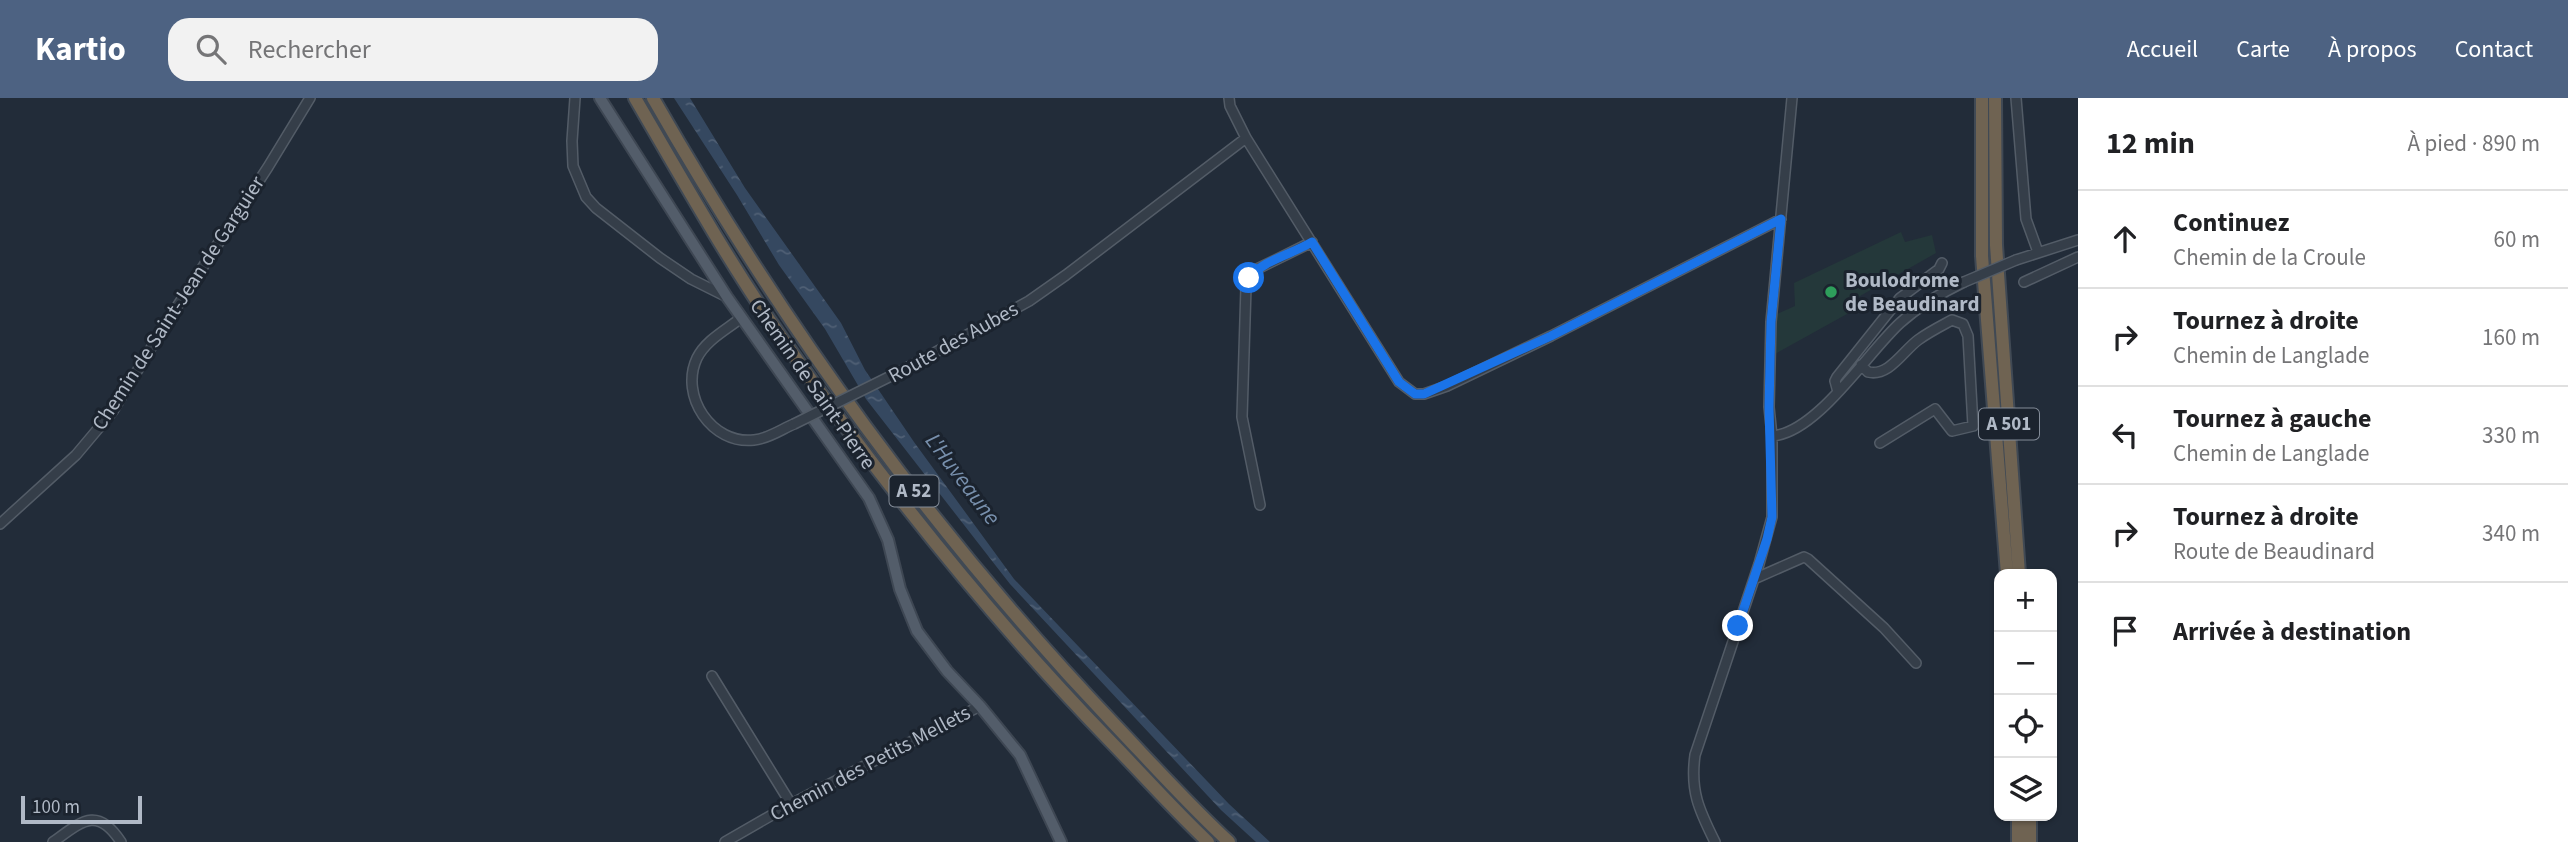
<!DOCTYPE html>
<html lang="fr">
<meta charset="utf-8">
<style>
body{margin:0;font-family:"Source Sans 3",sans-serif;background:#f2f2f2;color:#202124}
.controls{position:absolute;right:21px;bottom:21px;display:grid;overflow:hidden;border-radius:14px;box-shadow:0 2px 5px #0004}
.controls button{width:63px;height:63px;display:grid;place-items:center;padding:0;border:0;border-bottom:2px solid #e0e0e0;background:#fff;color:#202124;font:35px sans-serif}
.scale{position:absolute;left:21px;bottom:18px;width:121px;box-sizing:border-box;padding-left:7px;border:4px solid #b0b9c6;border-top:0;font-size:19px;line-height:24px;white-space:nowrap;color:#b0b9c6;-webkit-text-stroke:5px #1b232e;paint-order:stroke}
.stop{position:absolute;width:21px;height:21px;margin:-16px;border:5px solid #1a73e8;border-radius:50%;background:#fff}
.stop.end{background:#1a73e8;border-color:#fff;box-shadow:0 2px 7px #0008}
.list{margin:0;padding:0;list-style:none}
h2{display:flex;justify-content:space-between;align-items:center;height:91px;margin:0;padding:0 28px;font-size:30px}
h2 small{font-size:23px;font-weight:400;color:#757577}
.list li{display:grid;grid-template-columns:46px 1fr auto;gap:21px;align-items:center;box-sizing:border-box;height:98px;padding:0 28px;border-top:2px solid #e0e0e0}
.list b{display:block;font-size:26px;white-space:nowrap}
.list p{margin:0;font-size:23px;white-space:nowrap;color:#757577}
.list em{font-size:23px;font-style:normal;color:#757577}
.icon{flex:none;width:38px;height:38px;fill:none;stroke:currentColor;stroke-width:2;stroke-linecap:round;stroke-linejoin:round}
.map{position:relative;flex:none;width:2078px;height:744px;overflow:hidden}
header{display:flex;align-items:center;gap:42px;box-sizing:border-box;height:98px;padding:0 35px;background:#4d6282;color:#fff}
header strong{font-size:33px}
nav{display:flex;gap:38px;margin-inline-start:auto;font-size:24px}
.search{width:490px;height:63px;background:#f2f2f2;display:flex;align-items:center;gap:18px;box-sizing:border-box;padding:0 24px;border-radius:21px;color:#757577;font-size:26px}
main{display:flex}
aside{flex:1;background:#fff}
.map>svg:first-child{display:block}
</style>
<header>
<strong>Kartio</strong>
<div class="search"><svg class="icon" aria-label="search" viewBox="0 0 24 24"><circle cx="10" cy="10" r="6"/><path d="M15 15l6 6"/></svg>Rechercher</div>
<nav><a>Accueil</a><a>Carte</a><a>À propos</a><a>Contact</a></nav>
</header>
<main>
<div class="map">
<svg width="2078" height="744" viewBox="0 0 2078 744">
<defs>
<pattern id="water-ripples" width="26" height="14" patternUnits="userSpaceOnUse" patternTransform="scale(1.75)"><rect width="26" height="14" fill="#354860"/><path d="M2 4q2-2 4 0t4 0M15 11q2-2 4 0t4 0" fill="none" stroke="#506075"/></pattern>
</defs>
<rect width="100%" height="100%" fill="#222c39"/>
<path fill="#24383a" d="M1901 134 1905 144 1932 137 1936 155 1853 202 1856 211 1775 256 1777 216 1795 208 1794 185Z"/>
<path fill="url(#water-ripples)" d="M674 0H690L745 90 841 225 865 272 914 344 1014 481 1229 706 1270 744H1256L1221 712 1010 486 866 301 825 231 779 167 737 97Z"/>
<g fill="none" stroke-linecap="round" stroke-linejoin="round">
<defs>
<path id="minor" d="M575 0 572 43 573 68 586 99 596 110 660 160 691 181 727 199
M1229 0 1230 8 1246 40 1399 284 1415 296H1424L1447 288 1551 238 1781 121
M2016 0 2026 121 2038 154
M2016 162 2078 142
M2024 184 2078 159
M741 220C726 232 706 242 697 260 679 298 712 347 754 342 768 341 782 331 794 326
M1861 267 1868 274C1889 279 1903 253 1918 242 1929 234 1941 228 1952 222L1963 226 1968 238 1973 328 1952 333 1935 311 1880 345
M901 273 1029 203 1066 177 1246 40
M1838 294 1835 283 1837 279 1900 200 1939 171 1942 165
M1772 338C1817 335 1867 255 1900 225 1919 208 1941 195 1964 184
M1260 407 1242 319 1246 189 1255 172 1312 144
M0 426 76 357 113 313 165 227 268 69 310 0
M1754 481 1804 459 1808 461 1884 530 1916 565
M712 578 791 706
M53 744C81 724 97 707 121 744
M725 744 791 706 980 608
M1715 744C1699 712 1690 693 1695 657L1759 466 1772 419V338L1769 309 1771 224 1792 0"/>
<path id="major" d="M600 0 727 199 869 400 888 442 900 491 917 533 947 573 980 608 1020 657 1061 744"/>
<path id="highway" d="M635 0C682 81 728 163 781 239 881 383 991 520 1112 645 1144 678 1175 713 1208 744
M653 0C785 231 934 437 1118 630 1154 668 1190 708 1229 744
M1982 0V158L2007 476
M1995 0 1996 147 2019 476
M2018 718V744
M2030 744V718"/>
</defs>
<use href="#minor" stroke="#535c67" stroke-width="12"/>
<use href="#major" stroke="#3e4753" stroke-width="14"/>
<use href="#highway" stroke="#404954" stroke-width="16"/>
<use href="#minor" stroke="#353e49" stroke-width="9"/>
<use href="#major" stroke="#535d6a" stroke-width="10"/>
<use href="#highway" stroke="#6f6352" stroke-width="12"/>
<defs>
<path id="minor-bridge" d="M1964 184 2016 162
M794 326 901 273"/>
</defs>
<use href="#minor-bridge" stroke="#535c67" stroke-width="12" stroke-linecap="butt"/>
<use href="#minor-bridge" stroke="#353e49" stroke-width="9"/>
</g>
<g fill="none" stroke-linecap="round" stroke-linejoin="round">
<path stroke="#1a73e8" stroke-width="9" d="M1249 180C1260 164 1294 155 1312 144L1399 284 1415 296H1424L1551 238 1781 121 1771 224 1769 309 1772 419 1767 441 1738 528"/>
</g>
<circle fill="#2e9e5b" stroke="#1b232e" stroke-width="2.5" cx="1831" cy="194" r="7"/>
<g text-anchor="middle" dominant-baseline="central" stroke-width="6" stroke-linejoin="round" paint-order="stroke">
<g fill="#1b232e" stroke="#838c98" stroke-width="2">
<rect x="1979" y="310.5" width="60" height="31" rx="5"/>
<rect x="889.5" y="377.5" width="49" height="31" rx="5"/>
</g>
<g font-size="19" font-weight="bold" fill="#b0b9c6">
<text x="2009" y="326">A 501</text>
<text x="914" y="393">A 52</text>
</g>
<g font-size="21" font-weight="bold" fill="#b0b9c6" stroke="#1b232e" text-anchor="start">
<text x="1845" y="182">Boulodrome<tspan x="1845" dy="24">de Beaudinard</tspan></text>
</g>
<g font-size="21" fill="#b0b9c6" stroke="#1b232e">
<text transform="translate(178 205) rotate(-57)">Chemin de Saint-Jean de Garguier</text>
<text transform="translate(953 244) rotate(-29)">Route des Aubes</text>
<text transform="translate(813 286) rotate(55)">Chemin de Saint-Pierre</text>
<text transform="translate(870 665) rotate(-28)">Chemin des Petits Mellets</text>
</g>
<g font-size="23" font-style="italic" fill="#7890ad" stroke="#1b232e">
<text transform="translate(963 381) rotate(53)">L'Huveaune</text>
</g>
</g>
</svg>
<div class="controls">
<button>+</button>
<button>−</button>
<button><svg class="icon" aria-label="locate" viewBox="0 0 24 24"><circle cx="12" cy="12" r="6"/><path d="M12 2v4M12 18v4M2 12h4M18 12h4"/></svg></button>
<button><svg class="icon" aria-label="layers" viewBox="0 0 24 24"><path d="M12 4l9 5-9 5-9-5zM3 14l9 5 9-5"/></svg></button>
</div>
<div class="scale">100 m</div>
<div class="stop" style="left:1249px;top:180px"></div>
<div class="stop end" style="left:1738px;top:528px"></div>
</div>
<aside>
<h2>12 min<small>À pied · 890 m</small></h2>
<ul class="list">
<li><svg class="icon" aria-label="ahead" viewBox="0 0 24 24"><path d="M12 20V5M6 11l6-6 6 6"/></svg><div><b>Continuez</b><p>Chemin de la Croule</p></div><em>60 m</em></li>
<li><svg class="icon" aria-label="right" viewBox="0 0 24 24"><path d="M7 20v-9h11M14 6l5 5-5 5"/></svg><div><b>Tournez à droite</b><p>Chemin de Langlade</p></div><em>160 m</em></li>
<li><svg class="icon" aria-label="left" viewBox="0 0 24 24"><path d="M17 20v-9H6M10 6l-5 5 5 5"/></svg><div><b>Tournez à gauche</b><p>Chemin de Langlade</p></div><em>330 m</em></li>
<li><svg class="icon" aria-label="right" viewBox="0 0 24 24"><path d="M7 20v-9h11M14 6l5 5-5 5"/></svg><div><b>Tournez à droite</b><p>Route de Beaudinard</p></div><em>340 m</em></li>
<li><svg class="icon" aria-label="arrive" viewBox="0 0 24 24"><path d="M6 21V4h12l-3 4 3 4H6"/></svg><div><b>Arrivée à destination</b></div></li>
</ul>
</aside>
</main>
